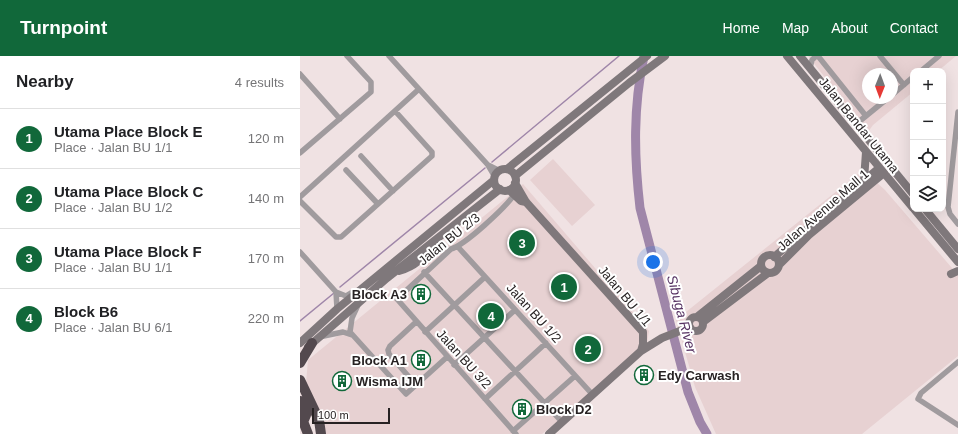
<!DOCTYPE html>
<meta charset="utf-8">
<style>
body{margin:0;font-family:Arial,sans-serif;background:#f2f2f2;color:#202124}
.controls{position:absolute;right:12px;top:12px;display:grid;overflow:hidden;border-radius:8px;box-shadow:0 4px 16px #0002}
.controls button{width:36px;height:36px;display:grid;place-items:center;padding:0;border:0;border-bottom:1px solid #e0e0e0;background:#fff;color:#202124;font:20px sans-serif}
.compass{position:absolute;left:562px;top:12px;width:36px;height:36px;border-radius:50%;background:#fff;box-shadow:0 4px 16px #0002;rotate:181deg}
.scale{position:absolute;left:12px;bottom:10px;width:78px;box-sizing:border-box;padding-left:4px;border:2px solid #272223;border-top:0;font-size:11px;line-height:14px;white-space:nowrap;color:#272223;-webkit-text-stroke:3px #fff;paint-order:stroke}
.you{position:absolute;left:353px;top:206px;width:14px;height:14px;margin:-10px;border:3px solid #fff;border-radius:50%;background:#1a73e8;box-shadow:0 0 0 6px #1a73e833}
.badge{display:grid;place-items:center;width:26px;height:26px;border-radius:50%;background:#11683a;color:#fff;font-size:13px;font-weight:700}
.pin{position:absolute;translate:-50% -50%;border:2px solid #fff;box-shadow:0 1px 4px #0006}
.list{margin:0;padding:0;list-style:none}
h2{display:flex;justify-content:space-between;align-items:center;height:52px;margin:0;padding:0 16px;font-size:17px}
h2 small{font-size:13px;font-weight:400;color:#757577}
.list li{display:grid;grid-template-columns:26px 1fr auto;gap:12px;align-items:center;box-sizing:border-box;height:60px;padding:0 16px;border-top:1px solid #e0e0e0}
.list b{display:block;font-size:15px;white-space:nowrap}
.list p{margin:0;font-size:13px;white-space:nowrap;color:#757577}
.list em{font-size:13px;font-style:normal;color:#757577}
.icon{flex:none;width:22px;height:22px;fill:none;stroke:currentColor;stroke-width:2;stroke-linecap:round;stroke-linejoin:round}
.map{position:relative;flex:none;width:658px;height:378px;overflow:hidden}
header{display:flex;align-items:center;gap:24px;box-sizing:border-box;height:56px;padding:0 20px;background:#11683a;color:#fff}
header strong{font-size:19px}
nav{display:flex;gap:22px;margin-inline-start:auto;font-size:14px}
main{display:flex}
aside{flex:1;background:#fff}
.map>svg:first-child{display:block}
</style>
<header>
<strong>Turnpoint</strong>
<nav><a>Home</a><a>Map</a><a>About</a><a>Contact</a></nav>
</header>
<main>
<aside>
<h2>Nearby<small>4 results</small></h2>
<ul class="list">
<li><span class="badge">1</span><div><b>Utama Place Block E</b><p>Place · Jalan BU 1/1</p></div><em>120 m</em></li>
<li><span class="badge">2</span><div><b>Utama Place Block C</b><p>Place · Jalan BU 1/2</p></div><em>140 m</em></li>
<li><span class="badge">3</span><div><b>Utama Place Block F</b><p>Place · Jalan BU 1/1</p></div><em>170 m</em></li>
<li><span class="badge">4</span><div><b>Block B6</b><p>Place · Jalan BU 6/1</p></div><em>220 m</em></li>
</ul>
</aside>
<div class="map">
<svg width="658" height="378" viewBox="0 0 658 378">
<rect width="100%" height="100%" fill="#f0e2e3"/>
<path fill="#e7d1d2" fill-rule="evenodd" d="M508 0H656L638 15H613V36L573 69 568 76ZM568 18H592V42H568Z
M253 103 295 149 272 170 230 124Z
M563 114 585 134 658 219V300L562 378H416L395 331 376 264Z
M223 128 349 275 346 293 242 378H25L6 327 8 304Z"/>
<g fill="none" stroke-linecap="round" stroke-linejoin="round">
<path stroke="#9f86a9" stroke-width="1.5" d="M192 106 319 0
M40 231 185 112
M0 265 34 237"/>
<path stroke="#9f86a9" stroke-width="9" d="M344 0C333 51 334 100 340 152L388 336 400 366 407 378"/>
<path stroke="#a09b9e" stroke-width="5.5" d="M89 0 188 109 195 121
M518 0 566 60
M580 0 604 29
M510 12 512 4 516 0
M621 15 639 0
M0 18 40 63
M592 39 613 21
M658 56 648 151 650 158 658 168
M561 64 588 42
M0 97 71 36V26L47 0
M61 100 93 135
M188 109 200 115
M46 114 78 148
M214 139C205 152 165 189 151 193L97 243 216 378
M0 141 119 33
M0 145 36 181H41L132 100V96L95 55
M158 191 292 338
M0 196 36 236 46 240 54 235
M124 216 262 366
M36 236 37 253
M58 249 52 262 50 276 106 338 147 301
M116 266 90 290 88 294 89 298 116 329
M125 276 185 221
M19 281 43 276 52 279
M658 306 621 337 618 343 658 369
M154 309 215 254
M185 343 246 287
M213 375 275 320"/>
<path stroke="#7f787b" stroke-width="8" d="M487 0 613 152
M500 0 613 138
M207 113 347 0
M194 124a11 11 0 1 1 22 0a11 11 0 1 1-22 0Z
M215 120 329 27 365 0
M564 124 566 96
M215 127 226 146 343 276V288L341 295
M209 134 221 145 226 146
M614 153 658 206
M625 153 658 193
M461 208a9 9 0 1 1 18 0a9 9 0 1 1-18 0Z
M474 201 579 112
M479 209 509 179 584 117
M99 215C115 210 123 203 130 189
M651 218 658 215
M397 261 461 210
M389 268a7 7 0 1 1 14 0a7 7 0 1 1-14 0Z
M403 266 468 217
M0 287 37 253 194 124
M8 291 87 222 200 133
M249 378 341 295 362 282 390 271"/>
<path stroke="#53494e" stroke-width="10" d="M0 307 12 287
M0 324 19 364 21 378
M0 345 6 359 3 366
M1 360 8 378"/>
</g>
<defs>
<symbol id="building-ring" viewBox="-11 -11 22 22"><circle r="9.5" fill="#fff" stroke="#11683a" stroke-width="1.5"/><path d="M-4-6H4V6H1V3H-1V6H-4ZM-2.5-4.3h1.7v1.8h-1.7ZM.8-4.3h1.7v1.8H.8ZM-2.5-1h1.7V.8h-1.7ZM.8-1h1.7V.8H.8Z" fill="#11683a"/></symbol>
</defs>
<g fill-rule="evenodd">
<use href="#building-ring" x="110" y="227" width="22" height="22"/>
<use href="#building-ring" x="110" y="293" width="22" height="22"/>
<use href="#building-ring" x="333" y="308" width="22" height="22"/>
<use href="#building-ring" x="31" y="314" width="22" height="22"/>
<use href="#building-ring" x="211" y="342" width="22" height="22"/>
</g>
<g text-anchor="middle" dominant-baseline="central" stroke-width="4" stroke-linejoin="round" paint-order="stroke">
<g font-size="13" fill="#272223" stroke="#fff">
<text transform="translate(559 69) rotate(51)">Jalan Bandar Utama</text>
<text transform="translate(523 154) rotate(-41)">Jalan Avenue Mall 1</text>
<text transform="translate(149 183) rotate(-39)">Jalan BU 2/3</text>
<text transform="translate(325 240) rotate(50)">Jalan BU 1/1</text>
<text transform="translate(234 257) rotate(48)">Jalan BU 1/2</text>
<text transform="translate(164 303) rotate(48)">Jalan BU 3/2</text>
</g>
<g font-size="13" font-weight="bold" fill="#272223" stroke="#fff" text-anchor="start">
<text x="107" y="238" text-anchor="end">Block A3</text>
<text x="107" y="304" text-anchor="end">Block A1</text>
<text x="358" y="319">Edy Carwash</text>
<text x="56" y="325">Wisma IJM</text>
<text x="236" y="353">Block D2</text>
</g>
<g font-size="14" font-style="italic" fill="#573363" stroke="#fff">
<text transform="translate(382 258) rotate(75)">Sibuga River</text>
</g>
</g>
</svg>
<div class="controls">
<button>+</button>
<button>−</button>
<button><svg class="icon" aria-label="locate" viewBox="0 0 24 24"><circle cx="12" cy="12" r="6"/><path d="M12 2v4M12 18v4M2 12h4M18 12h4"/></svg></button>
<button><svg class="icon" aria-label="layers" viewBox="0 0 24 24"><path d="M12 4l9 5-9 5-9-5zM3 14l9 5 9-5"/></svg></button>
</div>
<svg class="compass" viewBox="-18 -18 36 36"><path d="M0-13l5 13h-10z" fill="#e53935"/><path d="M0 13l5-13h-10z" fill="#757577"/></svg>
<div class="scale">100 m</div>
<div class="you"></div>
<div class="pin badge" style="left:264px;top:231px">1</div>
<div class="pin badge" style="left:288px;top:293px">2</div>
<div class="pin badge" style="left:222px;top:187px">3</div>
<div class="pin badge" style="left:191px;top:260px">4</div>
</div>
</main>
